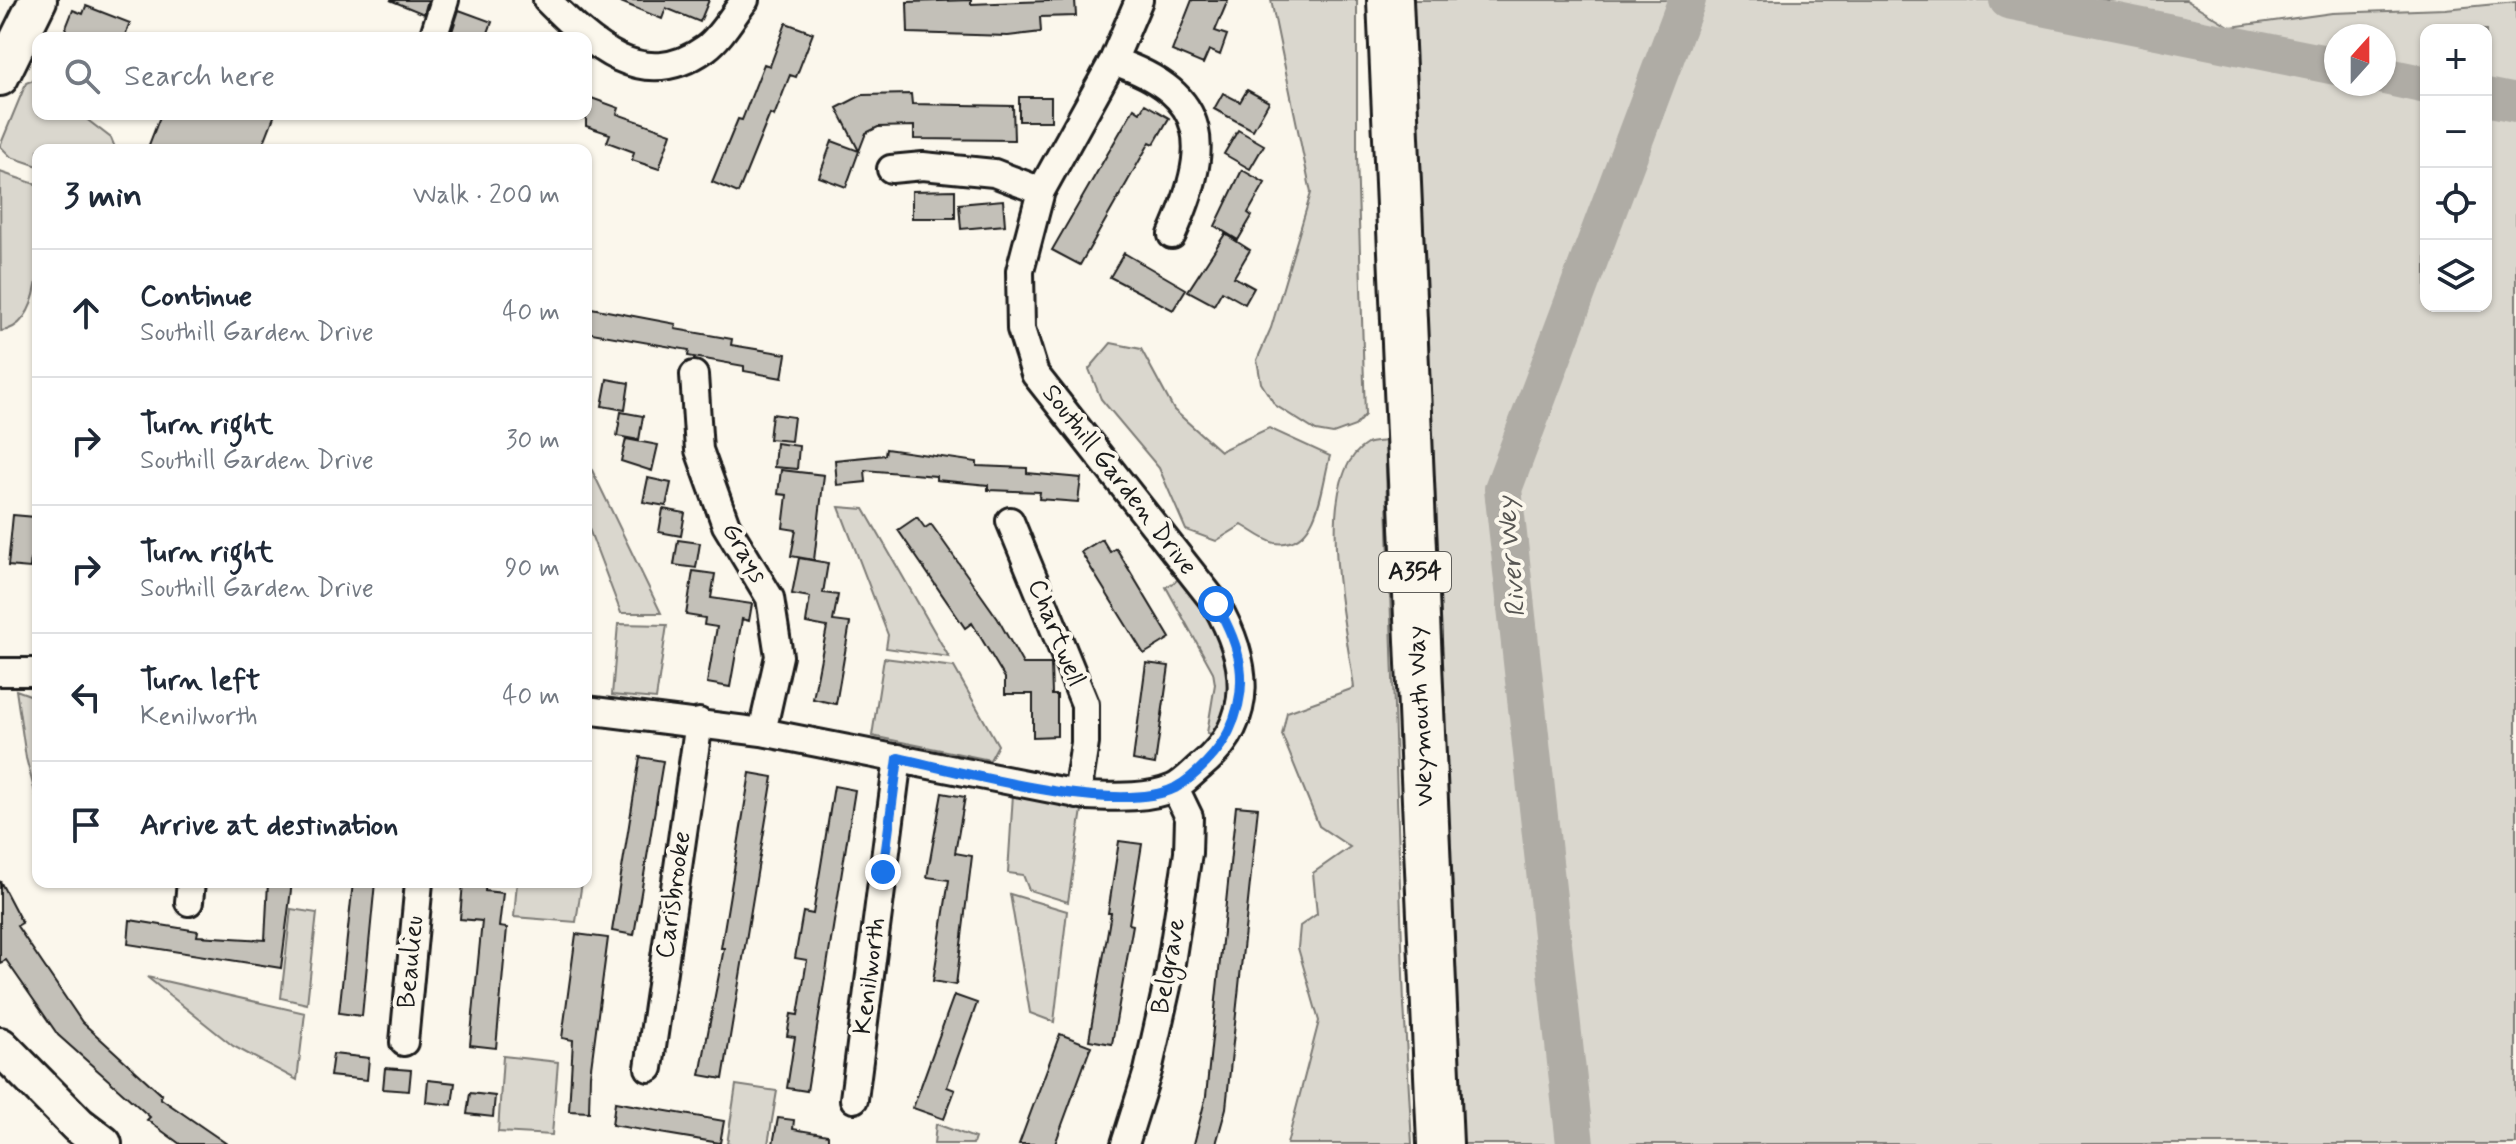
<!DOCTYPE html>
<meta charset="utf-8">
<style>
body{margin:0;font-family:Mynerve,sans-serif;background:#f6f6f7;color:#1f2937}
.controls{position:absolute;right:24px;top:24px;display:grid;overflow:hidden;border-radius:16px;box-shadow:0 2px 6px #0004}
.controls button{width:72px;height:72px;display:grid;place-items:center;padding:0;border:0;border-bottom:2px solid #e0e1e3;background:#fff;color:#1f2937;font:40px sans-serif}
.compass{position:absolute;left:2324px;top:24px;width:72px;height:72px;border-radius:50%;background:#fff;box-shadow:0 2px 6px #0004;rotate:21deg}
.stop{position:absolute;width:24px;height:24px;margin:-18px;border:6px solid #1a73e8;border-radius:50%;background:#fff}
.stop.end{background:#1a73e8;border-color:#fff;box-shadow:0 2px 8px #0008}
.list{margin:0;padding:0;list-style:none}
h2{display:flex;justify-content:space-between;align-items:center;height:104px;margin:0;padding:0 32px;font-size:34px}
h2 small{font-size:26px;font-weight:400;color:#747a83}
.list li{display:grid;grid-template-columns:52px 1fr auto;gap:24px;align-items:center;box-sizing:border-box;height:128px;padding:0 32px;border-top:2px solid #e0e1e3}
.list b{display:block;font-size:30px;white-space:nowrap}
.list p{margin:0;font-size:26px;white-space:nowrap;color:#747a83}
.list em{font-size:26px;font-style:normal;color:#747a83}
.icon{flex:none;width:44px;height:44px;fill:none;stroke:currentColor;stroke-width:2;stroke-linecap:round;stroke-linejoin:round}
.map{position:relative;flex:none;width:2516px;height:1144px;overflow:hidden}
.search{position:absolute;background:#fff;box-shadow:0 2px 6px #0004;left:32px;top:32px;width:560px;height:88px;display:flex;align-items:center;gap:20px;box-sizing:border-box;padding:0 28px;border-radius:16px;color:#747a83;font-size:30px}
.panel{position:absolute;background:#fff;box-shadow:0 2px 6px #0004;left:32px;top:144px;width:560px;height:744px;border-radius:16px}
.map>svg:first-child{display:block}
</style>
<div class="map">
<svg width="2516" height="1144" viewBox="0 0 2516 1144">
<rect width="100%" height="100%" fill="#fbf7ec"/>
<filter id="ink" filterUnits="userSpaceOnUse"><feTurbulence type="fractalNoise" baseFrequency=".0125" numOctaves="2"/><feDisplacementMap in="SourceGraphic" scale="16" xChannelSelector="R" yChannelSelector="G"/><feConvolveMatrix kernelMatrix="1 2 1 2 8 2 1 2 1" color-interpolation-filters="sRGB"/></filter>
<g filter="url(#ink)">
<path fill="#dad7ce" stroke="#7b7a75" stroke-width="2" fill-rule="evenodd" d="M1271 0H1357V156L1365 415 1355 426 1333 434 1316 431 1275 405 1261 383 1257 360 1271 328 1311 193Z
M1409 0H2186L2231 27 2332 13 2445 9 2516 2V1144H1461ZM2426 30H2486V306H2426ZM2336 36H2384V84H2336Z
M33 80 38 82V114H84L85 118 111 138 116 150H38V166L11 157 0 146 26 83Z
M0 172 38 185C38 224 51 325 1 331Z
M1111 343 1141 349 1174 410 1220 451 1269 428 1330 456C1321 487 1319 549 1275 543 1265 541 1251 530 1242 525L1216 541 1186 530 1159 468 1101 399 1089 369Z
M1385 441 1404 1004 1412 1144H1287L1319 1021 1298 948 1300 926 1317 914 1313 873 1350 847 1319 826 1282 735 1287 712 1354 688C1348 634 1309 477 1367 444 1371 442 1380 442 1385 441Z
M586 464 590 466 661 613H621L586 521Z
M839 507 864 509 949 657 886 648 888 635Z
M1181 578C1192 592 1209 608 1216 624 1232 658 1235 703 1213 734L1207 733 1215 684 1213 672 1166 587Z
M618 624 667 625 656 699 612 695Z
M884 658 954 667 998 745 990 760 872 736Z
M16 690 38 698V804L26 758Z
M1013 794 1082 810 1068 902 1029 890 1023 875 1008 873Z
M517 882H582L576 922 514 917Z
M1010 894 1067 911 1054 1022 1030 1013Z
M291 909 317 913 307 1004 281 998Z
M147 977 305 1013 297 1080 233 1046Z
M503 1056 558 1062 552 1135 498 1132Z
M736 1085 777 1091 768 1144H727Z
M936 1124 975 1138 973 1144H934Z"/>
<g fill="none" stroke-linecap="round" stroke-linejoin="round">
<path stroke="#afaca5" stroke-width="38" d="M2008 0 2336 66
M2384 76 2426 85
M2486 97 2516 103
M1575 1144 1503 489 1687 0"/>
</g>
<path fill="#c3c0b8" stroke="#1c1c1c" stroke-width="2" d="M390 0H428L424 14Z
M616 0H709L700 22 666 8 662 19Z
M971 0V4L1075 0 1076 16 1040 17 1041 32 1008 36 908 33 907 2Z
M1192 0H1228L1215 31 1227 35 1220 55 1209 50 1203 64 1172 51Z
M86 6 130 23 124 38H62L73 10 83 14Z
M459 10 492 22 486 38H450Z
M786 23 813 33 796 77 790 75 774 116 770 114 738 193 712 182 738 119 742 120 764 64 770 66Z
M1247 90 1269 102 1253 130 1214 109 1223 93 1240 102Z
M911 94 912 104 1013 106 1014 140 914 139V126L878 127 866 133 859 151 837 108 862 95Z
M586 96 619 108 617 114 671 133 659 169 632 160 634 152 607 142 610 134 586 126Z
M1019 97H1051V121H1019Z
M1145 104 1169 118 1154 144 1150 142 1080 265 1052 250 1134 108 1140 112Z
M161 114H275L261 150H147Z
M1238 130 1264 145 1250 169 1224 154Z
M832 141 859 151 846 187 819 177Z
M1242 170 1265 183 1248 213 1252 216 1238 240 1215 226Z
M955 190V218H912V191Z
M1003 200 1005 225 961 229 959 204Z
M1225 234 1250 250 1234 277 1254 288 1245 304 1222 291 1214 305 1188 291Z
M1124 253 1186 289 1173 310 1110 277Z
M586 307 676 324 675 329 732 339 731 345 786 354 782 378 744 371V366L688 356 689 350 586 332Z
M607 379 629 383 625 410 602 406Z
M621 412 643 416 639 440 617 436Z
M772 414 794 417 791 441 769 439Z
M626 439 658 445 652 471 621 461Z
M776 443 799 446 797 469 774 467Z
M886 449 977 462V466L1027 468V473L1081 478 1078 502 1039 499 1040 492 988 490V485L936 480V476L865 470 866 482 837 485 835 460 885 455Z
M781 470 824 475 814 560 791 556 796 530 783 528 787 495 778 494Z
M648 478 671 483 666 506 643 502Z
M663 509 685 513 681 536 659 532Z
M13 515 35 517 38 557H31L30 568 8 566Z
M917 517 925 528 931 524 998 619 1023 664H1051L1052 695H1057V736L1033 737V694H1005V678L972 623 965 628 898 530Z
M1102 539 1110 552 1116 548 1170 638 1144 654 1081 552Z
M678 540 700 543 696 568 674 565Z
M799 558 828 563 823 593 838 595 833 621 850 623 836 704 813 699 827 627 806 623 810 597 792 594Z
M693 571 715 574 711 598 752 604 749 621 742 619 730 687 707 683 717 627 704 625 705 618 686 615Z
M1146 663 1169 666 1155 764 1133 760Z
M640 757 663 761 634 935 612 931Z
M750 773 773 777 723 1079 700 1075 724 948H721Z
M834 786 855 790 807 1091 787 1088 795 1037 787 1036 791 1014 798 1015 807 960 795 958 803 912 813 914Z
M942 793 965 797 955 853 972 856 956 985 933 981 949 880 927 877Z
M1236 806 1258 808 1226 1108 1216 1144H1194L1206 1096Z
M1119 841 1142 844 1129 924 1133 925 1112 1044 1089 1040 1111 913H1108Z
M0 881 22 923 17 926 82 1022 162 1095 160 1098 227 1144H180L147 1120 150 1117 58 1035 6 960 0 963Z
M268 882H292L281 968 128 944 130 920 198 931 197 936 265 940Z
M353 882H375L362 1016 339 1013Z
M463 882H486L485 891 503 893 499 927 507 928 496 1048 470 1045 482 921 460 919Z
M576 934 608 938 590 1075 589 1112 569 1111 573 1040 562 1038Z
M954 995 977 1003 947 1087 955 1090 944 1119 913 1108Z
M1060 1034 1091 1046 1055 1144H1019Z
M333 1054 369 1058 367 1080 330 1076Z
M385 1068 411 1070 409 1091 383 1089Z
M428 1080 455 1083 452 1105 426 1102Z
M470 1093 495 1096 493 1117 467 1114Z
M615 1102 724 1121 720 1143 612 1125Z
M778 1118 794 1120 793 1129 828 1135V1144H773Z"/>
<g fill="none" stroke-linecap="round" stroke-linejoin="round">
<defs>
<path id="street" d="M547 0C591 44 642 94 706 48 721 37 733 15 745 0
M433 38 445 0
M1113 61C1214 95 1210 149 1172 235
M891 169 923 166 994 173 1041 191
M694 375 699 450 726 525 770 598 779 656 762 732
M1010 521 1085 704V743L1077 795
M0 672H38
M586 710 762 732 1087 796C1115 797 1147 799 1173 788 1183 784 1193 772 1202 765 1257 719 1248 660 1216 604L1035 374 1021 329 1020 271 1041 191 1113 61 1139 0
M189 902 191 882
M404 1042 419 882
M649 1068 699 722
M854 1099 898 758
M1125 1144 1148 1071 1168 982 1188 853 1189 817 1175 788"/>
<path id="secondary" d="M0 77 38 0
M0 1046 78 1125 103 1144"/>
<path id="highway" d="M1390 0 1440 1144"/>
</defs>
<use href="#street" stroke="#1c1c1c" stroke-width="32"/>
<use href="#secondary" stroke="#1c1c1c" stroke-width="42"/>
<use href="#highway" stroke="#1c1c1c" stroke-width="50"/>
<use href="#street" stroke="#fbf7ec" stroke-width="26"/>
<use href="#secondary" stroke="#fbf7ec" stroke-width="36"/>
<use href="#highway" stroke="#fbf7ec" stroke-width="44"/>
</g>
</g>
<g fill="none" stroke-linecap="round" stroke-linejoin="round" filter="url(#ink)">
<path stroke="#1a73e8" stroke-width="10" d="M883 872 898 758C961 772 1118 816 1175 788 1195 777 1220 751 1229 731 1251 684 1241 647 1216 604"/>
</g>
<g text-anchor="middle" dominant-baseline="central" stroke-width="8" stroke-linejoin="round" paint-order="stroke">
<rect fill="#fbf7ec" stroke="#5f5e5a" stroke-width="2" x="1379" y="552" width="72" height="40" rx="6"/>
<g font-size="24" font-weight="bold" fill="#1c1c1c">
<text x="1415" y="572">A354</text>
</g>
<g font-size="26" fill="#1c1c1c" stroke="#fbf7ec">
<text transform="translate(1119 480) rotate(52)">Southill Garden Drive</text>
<text transform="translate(744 553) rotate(60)">Grays</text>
<text transform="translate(1056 633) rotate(68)">Chartwell</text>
<text transform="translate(1421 716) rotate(-93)">Weymouth Way</text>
<text transform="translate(674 895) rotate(-82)">Carisbrooke</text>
<text transform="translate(411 962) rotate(-85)">Beaulieu</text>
<text transform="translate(1169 966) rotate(-80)">Belgrave</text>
<text transform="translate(870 976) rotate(-83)">Kenilworth</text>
</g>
<g font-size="28" font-style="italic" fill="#575653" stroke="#fbf7ec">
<text transform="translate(1512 557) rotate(-95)">River Wey</text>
</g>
</g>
</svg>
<div class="controls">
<button>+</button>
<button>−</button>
<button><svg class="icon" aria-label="locate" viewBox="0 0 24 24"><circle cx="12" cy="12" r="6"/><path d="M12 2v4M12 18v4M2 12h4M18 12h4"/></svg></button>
<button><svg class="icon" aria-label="layers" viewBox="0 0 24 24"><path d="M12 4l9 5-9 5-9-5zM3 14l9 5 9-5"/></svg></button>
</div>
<svg class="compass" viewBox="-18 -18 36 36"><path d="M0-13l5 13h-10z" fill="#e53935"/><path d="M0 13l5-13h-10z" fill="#747a83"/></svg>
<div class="stop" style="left:1216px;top:604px"></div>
<div class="stop end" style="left:883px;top:872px"></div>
<div class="search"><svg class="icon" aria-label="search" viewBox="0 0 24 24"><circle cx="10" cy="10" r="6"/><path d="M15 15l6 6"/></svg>Search here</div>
<section class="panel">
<h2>3 min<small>Walk · 200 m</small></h2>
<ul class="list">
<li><svg class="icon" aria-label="ahead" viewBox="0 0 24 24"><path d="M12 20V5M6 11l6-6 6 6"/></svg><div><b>Continue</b><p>Southill Garden Drive</p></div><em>40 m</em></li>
<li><svg class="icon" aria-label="right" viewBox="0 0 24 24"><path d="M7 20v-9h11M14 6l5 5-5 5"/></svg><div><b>Turn right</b><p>Southill Garden Drive</p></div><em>30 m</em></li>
<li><svg class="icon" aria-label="right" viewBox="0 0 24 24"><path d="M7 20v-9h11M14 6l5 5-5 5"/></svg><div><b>Turn right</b><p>Southill Garden Drive</p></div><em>90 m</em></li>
<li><svg class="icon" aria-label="left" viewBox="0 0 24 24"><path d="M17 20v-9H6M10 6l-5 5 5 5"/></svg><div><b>Turn left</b><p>Kenilworth</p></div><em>40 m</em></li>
<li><svg class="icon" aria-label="arrive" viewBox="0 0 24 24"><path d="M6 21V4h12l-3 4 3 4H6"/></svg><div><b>Arrive at destination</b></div></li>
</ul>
</section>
</div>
